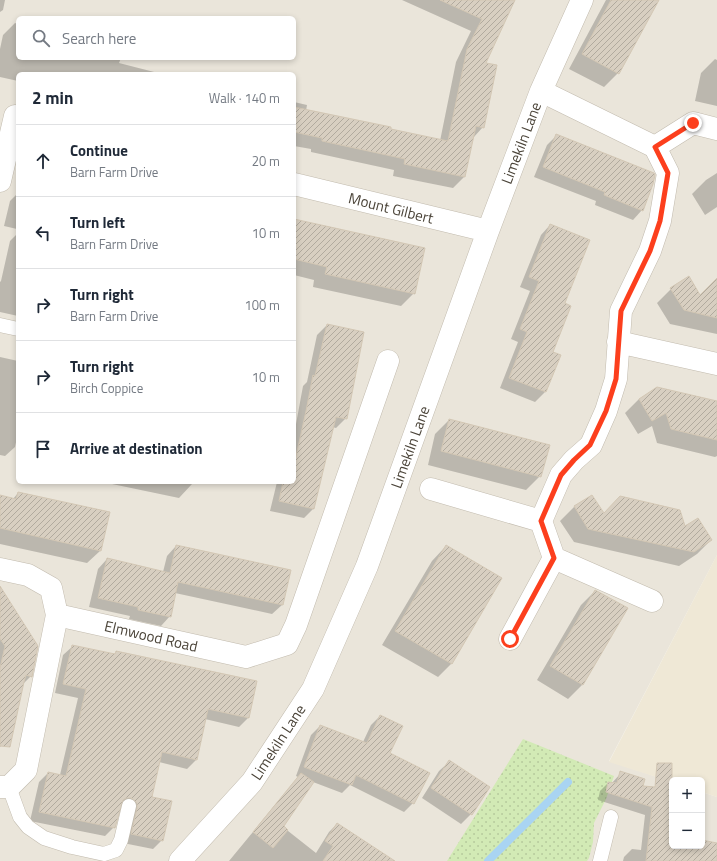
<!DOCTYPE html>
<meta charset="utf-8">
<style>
body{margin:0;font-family:"Titillium Web",sans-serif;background:#f2f2f3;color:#1f2937}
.controls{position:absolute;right:12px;bottom:12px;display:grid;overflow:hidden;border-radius:6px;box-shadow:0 2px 6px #0003}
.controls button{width:36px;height:36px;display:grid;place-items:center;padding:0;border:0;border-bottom:1px solid #e0e1e3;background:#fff;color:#1f2937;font:20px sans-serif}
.stop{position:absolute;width:12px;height:12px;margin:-9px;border:3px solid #fc3f1d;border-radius:50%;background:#fff}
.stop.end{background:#fc3f1d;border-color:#fff;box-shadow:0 1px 4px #0008}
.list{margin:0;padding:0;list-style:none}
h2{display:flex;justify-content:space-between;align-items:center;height:52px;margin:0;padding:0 16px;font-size:17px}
h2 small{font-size:13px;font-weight:400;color:#747a83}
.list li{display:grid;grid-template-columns:26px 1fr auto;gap:12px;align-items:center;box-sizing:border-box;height:72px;padding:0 16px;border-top:1px solid #e0e1e3}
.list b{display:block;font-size:15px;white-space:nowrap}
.list p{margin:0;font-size:13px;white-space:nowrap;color:#747a83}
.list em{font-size:13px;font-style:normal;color:#747a83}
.icon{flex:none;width:22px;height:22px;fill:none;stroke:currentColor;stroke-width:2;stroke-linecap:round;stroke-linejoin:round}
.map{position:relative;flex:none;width:717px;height:861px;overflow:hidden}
.search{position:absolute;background:#fff;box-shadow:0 2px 6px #0003;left:16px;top:16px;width:280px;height:44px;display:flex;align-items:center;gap:10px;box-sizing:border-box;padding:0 14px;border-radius:6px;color:#747a83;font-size:15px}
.panel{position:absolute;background:#fff;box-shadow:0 2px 6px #0003;left:16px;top:72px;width:280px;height:412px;border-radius:6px}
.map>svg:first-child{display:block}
</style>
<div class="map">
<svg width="717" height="861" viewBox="0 0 717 861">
<defs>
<pattern id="grass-dots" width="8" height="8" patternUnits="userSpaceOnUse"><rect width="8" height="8" fill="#d2eab5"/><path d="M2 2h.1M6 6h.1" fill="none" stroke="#b6ca9c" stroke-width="1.8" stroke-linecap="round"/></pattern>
<pattern id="building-hatch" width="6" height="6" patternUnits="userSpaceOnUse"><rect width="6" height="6" fill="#d8cfc1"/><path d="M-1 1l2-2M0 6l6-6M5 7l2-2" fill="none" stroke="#b1aa9e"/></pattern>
</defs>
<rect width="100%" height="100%" fill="#f6f3ec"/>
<path fill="#eae5da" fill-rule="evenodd" d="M0 0H717V555L609 761 672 782V846H702V792L717 797V861H0ZM18 18H294V58H18ZM18 74H294V482H18Z"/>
<path fill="#efe8d6" d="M717 555V797L702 792V780H672V782L609 762Z"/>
<path fill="url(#grass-dots)" d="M523 739 614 776 606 799 594 823 593 842 589 858 587 861H447Z"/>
<path fill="#0003" d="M0 0H5L3 10 0 12Z
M402 0H501L485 64 483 127 473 138 464 177 453 188 393 176 394 170 311 152V149L294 146V102L307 105 306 111 440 141 456 62 471 31Z
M606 0H657L618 73 604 87 569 69Z
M15 23 18 24V58H121L119 63 162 74H18V81L0 77V49L3 35Z
M715 59 717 60V106L695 101 701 73Z
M557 135 642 210 633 220 595 205 596 201 534 177 547 145Z
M717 173V207L705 215 692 194 706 180Z
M18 193V228L17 229 4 226 10 201Z
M294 219 414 293 401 306 313 287 314 280 294 275Z
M550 225 552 352 560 355 545 392 535 402 500 388 518 342 511 339 530 291 520 287 541 235Z
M18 233V316L0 312V282L1 281 10 241Z
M717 279V334L670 324 657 303 671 289 700 296Z
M327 325 346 418 336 428 332 427 313 509 304 518 270 511 277 482H294V435L303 386 307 382 317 335Z
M0 357 18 361V433L15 447 5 456 0 455Z
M639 399 717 402V456L715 457 657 443 652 426 638 434 625 413Z
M449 420 540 476 526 490 428 465 435 434Z
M112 482H193L192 484 179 498 112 484Z
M18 493 100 551 87 563 0 544V496L13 499Z
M592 496 603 514 685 528 711 540 697 554 679 566 574 542 560 521 574 507Z
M176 546 289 571 282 605 272 614 175 593 170 616 161 626 129 619 130 616 89 607 98 569 107 559 163 572 167 556Z
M446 546 452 663 438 677 382 645 432 561Z
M595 591 627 609 582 685 568 699 537 680 581 605Z
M0 607 31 676 22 685 11 736 0 747Z
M73 646 113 655 116 652 248 718 239 727 205 719 196 760 187 769 159 762 151 797 162 840 153 849 123 843 122 806 120 807 114 827 105 836 30 821 39 782 48 773 60 775 78 698 55 693 63 655Z
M380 716 389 754 413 803 404 812 350 785 342 793 313 782 283 827 316 853 329 832 337 824 393 861H229L298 777 296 776 311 735 320 726 363 742 371 725Z
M449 762 471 814 461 824 422 798 439 771Z
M621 773 641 787 672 790V846H702V841L717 844V861H623L624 857 632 849 641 850 645 815 598 800 600 791 608 783H612Z"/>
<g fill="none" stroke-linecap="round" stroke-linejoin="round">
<path stroke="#a9d4f2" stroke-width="8" d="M488 861 568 782"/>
</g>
<path fill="url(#building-hatch)" stroke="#d3c7b4" d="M440 0H515L486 63 497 65 484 128 476 126 465 177 404 164 405 159 322 141V138L294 132V107L391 127V129L448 141 467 49 482 19Z
M611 0H659L619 74 582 54Z
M556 134 654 173 655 175 653 184 643 211 604 195 605 192 543 167Z
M294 219 425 248 415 294 325 274 327 267 294 259Z
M550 224 590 240 565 303 571 306 553 352 561 355 546 392 509 378 527 332 520 329 539 281 529 277Z
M689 276 700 295 717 278V318L684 310 670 288Z
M327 324 364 332 347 419 336 417 314 509 279 501 283 482H294V465L306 411 313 375 315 376Z
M657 387 717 401V440L671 429 666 413 652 421 639 399Z
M449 419 550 445 541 477 441 451Z
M18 492 110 512 101 551 0 528V495L16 499Z
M592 495 604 513 620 496 680 510 685 526 698 518 712 540 694 552 588 529 574 506Z
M176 545 291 570 283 605 178 582 171 617 138 610V607L98 598 107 558 170 573Z
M446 545 502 578 452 664 395 631Z
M0 586 38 646 32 677 26 675 24 682 10 747 0 746V668L5 646 0 639Z
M595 590 628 608 583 685 550 666Z
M72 645 115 654 116 651 257 681 249 718 208 709 197 760 162 752 152 797 172 801 163 841 131 834 137 808V803L131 798H126L123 800 115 828 39 812 48 772 66 776 86 689 63 684Z
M380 715 403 726 390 753 430 773 414 804 356 775 352 785 304 767 320 725 367 743Z
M449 760 490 787 472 815 431 788Z
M657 763H672V846H702V840L717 843V861H646L652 807 606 792 608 782 617 783 620 771 645 779 643 786 655 787Z
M301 773 314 782 284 826 288 830 273 848 253 832Z
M337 823 395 861H323L333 846 325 841Z"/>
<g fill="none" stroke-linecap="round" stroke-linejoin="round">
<defs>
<path id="service" d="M0 325 18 329
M9 787 20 817 28 827 44 838 72 847 104 854 116 850 121 840 129 806
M600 861 611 817"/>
<path id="minor" d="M655 147 693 123 717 129
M0 181 15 116
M294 184 488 231
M618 342 717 364
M431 489 541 521
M554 558 652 601
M0 569 28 575 51 588 57 615 26 770 9 787H0
M57 615 246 657 287 644 296 625 388 361
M510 639 554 558 541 521 561 475 574 460 591 445 606 411 616 379 621 311 650 251 660 221 668 173 655 147 541 91
M180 861 252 782 313 689 367 566 488 231 541 91 582 0"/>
</defs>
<use href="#service" stroke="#c2bbae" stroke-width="15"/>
<use href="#minor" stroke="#c2bbae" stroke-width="23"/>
<use href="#service" stroke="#fff" stroke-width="14"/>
<use href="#minor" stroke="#fff" stroke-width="22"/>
</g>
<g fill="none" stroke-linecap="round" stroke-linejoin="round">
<path stroke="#fc3f1d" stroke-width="5" d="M510 639 554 558 541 521 561 475 574 460 590 445 606 411 616 379 621 311 650 251 660 221 668 173 655 147 693 123"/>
</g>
<g text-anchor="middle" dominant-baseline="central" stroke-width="3.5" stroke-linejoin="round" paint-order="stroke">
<g font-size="15" fill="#4b4439" stroke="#fff">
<text transform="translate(521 143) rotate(-69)">Limekiln Lane</text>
<text transform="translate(391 208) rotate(14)">Mount Gilbert</text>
<text transform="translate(410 447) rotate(-70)">Limekiln Lane</text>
<text transform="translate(151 636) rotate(13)">Elmwood Road</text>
<text transform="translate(278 742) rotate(-57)">Limekiln Lane</text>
</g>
</g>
</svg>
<div class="controls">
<button>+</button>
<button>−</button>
</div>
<div class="stop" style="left:510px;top:639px"></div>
<div class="stop end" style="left:693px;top:123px"></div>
<div class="search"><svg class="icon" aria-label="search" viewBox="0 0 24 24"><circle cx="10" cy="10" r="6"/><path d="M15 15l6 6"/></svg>Search here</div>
<section class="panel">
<h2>2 min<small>Walk · 140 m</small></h2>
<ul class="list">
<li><svg class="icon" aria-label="ahead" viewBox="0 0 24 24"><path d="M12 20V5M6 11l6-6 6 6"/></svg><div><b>Continue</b><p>Barn Farm Drive</p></div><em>20 m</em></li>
<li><svg class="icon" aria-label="left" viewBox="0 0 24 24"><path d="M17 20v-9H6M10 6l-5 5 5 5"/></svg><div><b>Turn left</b><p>Barn Farm Drive</p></div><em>10 m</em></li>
<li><svg class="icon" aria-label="right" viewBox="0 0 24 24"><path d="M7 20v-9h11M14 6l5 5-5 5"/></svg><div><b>Turn right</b><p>Barn Farm Drive</p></div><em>100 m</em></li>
<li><svg class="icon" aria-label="right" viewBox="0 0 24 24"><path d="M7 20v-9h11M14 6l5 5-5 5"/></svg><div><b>Turn right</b><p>Birch Coppice</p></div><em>10 m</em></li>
<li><svg class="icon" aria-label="arrive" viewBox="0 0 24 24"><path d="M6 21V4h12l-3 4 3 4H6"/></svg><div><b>Arrive at destination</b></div></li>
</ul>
</section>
</div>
